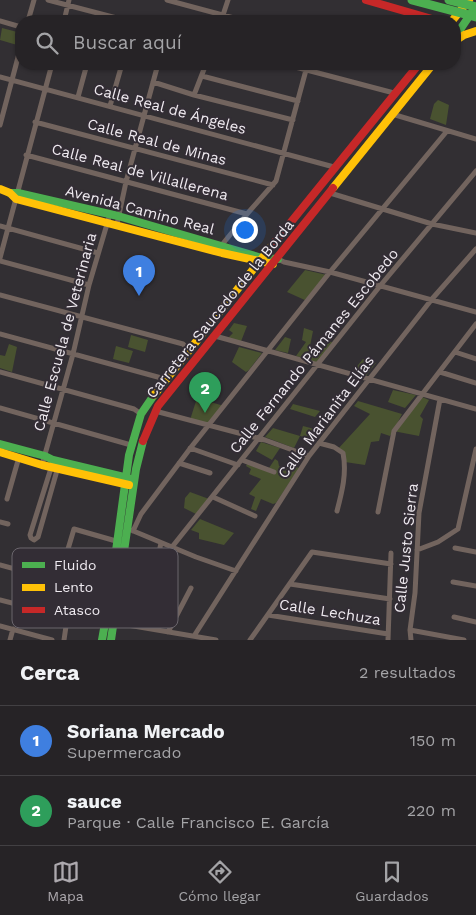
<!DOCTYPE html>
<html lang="es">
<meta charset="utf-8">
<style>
body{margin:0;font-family:"Work Sans",sans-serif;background:#322f32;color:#f1f3f6}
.you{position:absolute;left:244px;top:229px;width:18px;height:18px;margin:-12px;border:4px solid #fff;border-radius:50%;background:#1a73e8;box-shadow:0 0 0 8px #1a73e833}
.badge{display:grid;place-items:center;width:32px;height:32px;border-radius:50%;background:#ada9ae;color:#fff;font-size:16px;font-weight:700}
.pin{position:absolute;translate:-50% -41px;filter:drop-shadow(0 1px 2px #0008)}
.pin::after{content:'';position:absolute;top:26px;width:18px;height:15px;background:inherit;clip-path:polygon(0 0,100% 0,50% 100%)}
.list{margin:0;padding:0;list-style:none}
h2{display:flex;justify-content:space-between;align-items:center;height:65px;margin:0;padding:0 20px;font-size:21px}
h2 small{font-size:16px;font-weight:400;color:#a4a4a7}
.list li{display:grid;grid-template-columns:32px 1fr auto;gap:15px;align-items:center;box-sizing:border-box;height:70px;padding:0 20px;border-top:1px solid #424043}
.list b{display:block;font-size:19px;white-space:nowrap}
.list p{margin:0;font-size:16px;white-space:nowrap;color:#a4a4a7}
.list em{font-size:16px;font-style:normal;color:#a4a4a7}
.icon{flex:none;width:28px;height:28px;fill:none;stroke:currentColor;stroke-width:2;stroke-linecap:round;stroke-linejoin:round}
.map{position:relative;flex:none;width:476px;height:640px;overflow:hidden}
.search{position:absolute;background:#262326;box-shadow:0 1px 4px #0004;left:15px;right:15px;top:15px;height:55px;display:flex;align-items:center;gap:12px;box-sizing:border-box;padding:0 18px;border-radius:20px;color:#a4a4a7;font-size:19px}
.sheet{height:205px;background:#262326}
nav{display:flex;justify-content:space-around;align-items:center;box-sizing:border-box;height:70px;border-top:1px solid #424043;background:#262326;font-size:14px;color:#a4a4a7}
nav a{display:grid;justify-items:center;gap:2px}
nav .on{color:#ada9ae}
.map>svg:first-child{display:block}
</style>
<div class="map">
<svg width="476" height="640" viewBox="0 0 476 640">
<rect width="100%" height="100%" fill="#322f33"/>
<path fill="#495230" d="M2 28 21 33 17 45 0 40Z
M438 100 449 105 446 125 430 119 434 104Z
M305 270 327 275 307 301 287 292Z
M234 323 247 326 240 344 226 340 233 333 229 330Z
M304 328 313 331 309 351 303 358 296 356 306 342 302 340Z
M131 335 148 340 145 352 128 347Z
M285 337 291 339 288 353 275 350Z
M328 341 335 343 317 365 309 359 318 348H324Z
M9 344 17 347 12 372 0 368V355L5 356Z
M116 346 133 351 129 363 113 359Z
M239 347 262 353 249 370 246 372 232 362Z
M363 359 376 363 366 376 353 371Z
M393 390 416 395 405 408 388 402Z
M420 396 429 400 420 416 423 419 419 436 393 431 390 436 381 433 379 441 371 442 365 465 345 462 344 451 337 450 370 414 354 406 358 401 402 414 394 430Z
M197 398 224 406 209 425 190 420Z
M293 404 320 411 315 417 290 409Z
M303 426 322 431 317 440 300 436 294 448 265 437 273 428 300 436Z
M261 442 280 448 272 460 256 451Z
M275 459 278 461 279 466 284 469 287 463 299 468 276 503 273 504 261 499 256 511 251 509 255 497 249 494 261 479 249 474 251 469 246 466 247 464 269 468Z
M190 492 209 499 196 514 184 508 185 498Z
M200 519 234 533 224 545 199 539V533L191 530Z"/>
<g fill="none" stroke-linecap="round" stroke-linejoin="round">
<path stroke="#72645e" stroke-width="5" d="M48 0 128 21
M167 0 245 21
M0 21 21 27
M28 21 34 0
M64 21 69 0
M221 21 228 0
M284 64 394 93
M405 64 416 67
M202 76 298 101
M0 77 334 167
M153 82 194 95 293 120
M194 95 206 64
M78 97 87 64
M110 106 122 64
M392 114 476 139
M35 122 273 185
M0 125 21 46
M26 155 247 214
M330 193 432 224 476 233
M117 224 126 182 158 64
M0 226 98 253
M221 246 247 214 276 181 306 70
M0 258 52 64
M278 259 284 262 330 272 476 312
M0 261 89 285
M0 295 183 344 189 350
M0 334 165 379
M215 336 476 409
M455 352 476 359
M0 372 134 409 141 414
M440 372 476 383
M0 408 131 445
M155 411 265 440 309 456
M319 443 334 447 343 453C347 473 342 492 337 511
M190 448 238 465
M242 460 274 472
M179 463 210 473
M42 465 73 354 89 285 110 214
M52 465 30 535 31 538 34 540 38 537 58 467
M213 497 255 516
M7 499 19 457
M378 512 394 431 476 324
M0 522 8 524
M131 530 196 557 236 571
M133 531 141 514 192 446 330 272 447 131
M172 547 380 286 476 171
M455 548 476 552
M417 550 438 542 458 529 476 449
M65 559 74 529 116 541
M0 565 110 595
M153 580 161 543
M453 582 476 586
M290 584 390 599
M0 600 67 617
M268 615 388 634
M454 617 476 622
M110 622 216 640
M0 626 52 640
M410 630 464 640
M168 632 191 588
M194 636 309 456 432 299 476 249
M10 640 13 629
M64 640 72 585
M250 640 312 552 391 564
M388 640 391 553
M411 640 410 630 415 593 419 513 440 399"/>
<path stroke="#4caf50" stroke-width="8" d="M455 37 472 12
M10 193H18L118 216 262 258 278 259
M0 444 45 456 53 460 128 478
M102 640 110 595 129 455 141 414 154 395
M111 640 136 469 143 441"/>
<path stroke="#ffc107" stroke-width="8" d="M452 21 469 0
M455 41 464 35 476 31
M333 188 433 64
M0 189 10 193 16 199 222 253 273 264
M154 395 274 243
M0 452 42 465 129 485"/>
<path stroke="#c62828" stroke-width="8" d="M366 0 439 21
M274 243 419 64
M143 441 158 406 333 188"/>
<path stroke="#4caf50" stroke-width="9" d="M412 0 476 17
M449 0 476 7"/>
</g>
<g text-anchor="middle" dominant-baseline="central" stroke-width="4" stroke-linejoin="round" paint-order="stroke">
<g font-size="15" fill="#efeaf0" stroke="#332d35">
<text transform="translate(170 109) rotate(15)">Calle Real de Ángeles</text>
<text transform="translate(157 142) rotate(15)">Calle Real de Minas</text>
<text transform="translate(140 172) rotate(15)">Calle Real de Villallerena</text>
<text transform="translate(140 210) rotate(15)">Avenida Camino Real</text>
<text transform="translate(220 309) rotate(-51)">Carretera Saucedo de la Borda</text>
<text transform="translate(65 332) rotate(-75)">Calle Escuela de Veterinaria</text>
<text transform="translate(314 351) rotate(-51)">Calle Fernando Pámanes Escobedo</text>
<text transform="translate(326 417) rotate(-53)">Calle Marianita Elías</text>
<text transform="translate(406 548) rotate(-84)">Calle Justo Sierra</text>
<text transform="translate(330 612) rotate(9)">Calle Lechuza</text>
</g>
</g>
<rect x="12" y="548" width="166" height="80" rx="8" fill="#332d35" stroke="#6b666d" stroke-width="1"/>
<rect x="22" y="562" width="23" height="6" fill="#4caf50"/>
<rect x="22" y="584" width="23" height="7" fill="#ffc107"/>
<rect x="22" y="607" width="23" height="6" fill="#c62828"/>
<g font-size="14" fill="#efeaf0">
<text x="54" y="570">Fluido</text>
<text x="54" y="592">Lento</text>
<text x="54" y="615">Atasco</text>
</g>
</svg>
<div class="you"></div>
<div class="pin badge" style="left:139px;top:296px;background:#3f7fe0">1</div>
<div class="pin badge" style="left:205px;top:413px;background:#2e9e5b">2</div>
<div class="search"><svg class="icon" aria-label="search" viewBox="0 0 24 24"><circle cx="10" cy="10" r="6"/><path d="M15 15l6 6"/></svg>Buscar aquí</div>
</div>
<section class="sheet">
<h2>Cerca<small>2 resultados</small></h2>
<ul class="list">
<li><span class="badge" style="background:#3f7fe0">1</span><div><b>Soriana Mercado</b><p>Supermercado</p></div><em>150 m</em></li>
<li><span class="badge" style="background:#2e9e5b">2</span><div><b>sauce</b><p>Parque · Calle Francisco E. García</p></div><em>220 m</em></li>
</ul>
</section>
<nav>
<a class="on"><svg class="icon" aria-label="map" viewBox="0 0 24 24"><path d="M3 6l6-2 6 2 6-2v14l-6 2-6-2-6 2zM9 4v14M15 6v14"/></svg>Mapa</a>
<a><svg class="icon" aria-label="directions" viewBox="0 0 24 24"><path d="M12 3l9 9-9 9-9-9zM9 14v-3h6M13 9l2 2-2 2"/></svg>Cómo llegar</a>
<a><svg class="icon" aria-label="saved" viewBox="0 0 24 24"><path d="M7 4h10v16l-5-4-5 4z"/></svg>Guardados</a>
</nav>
